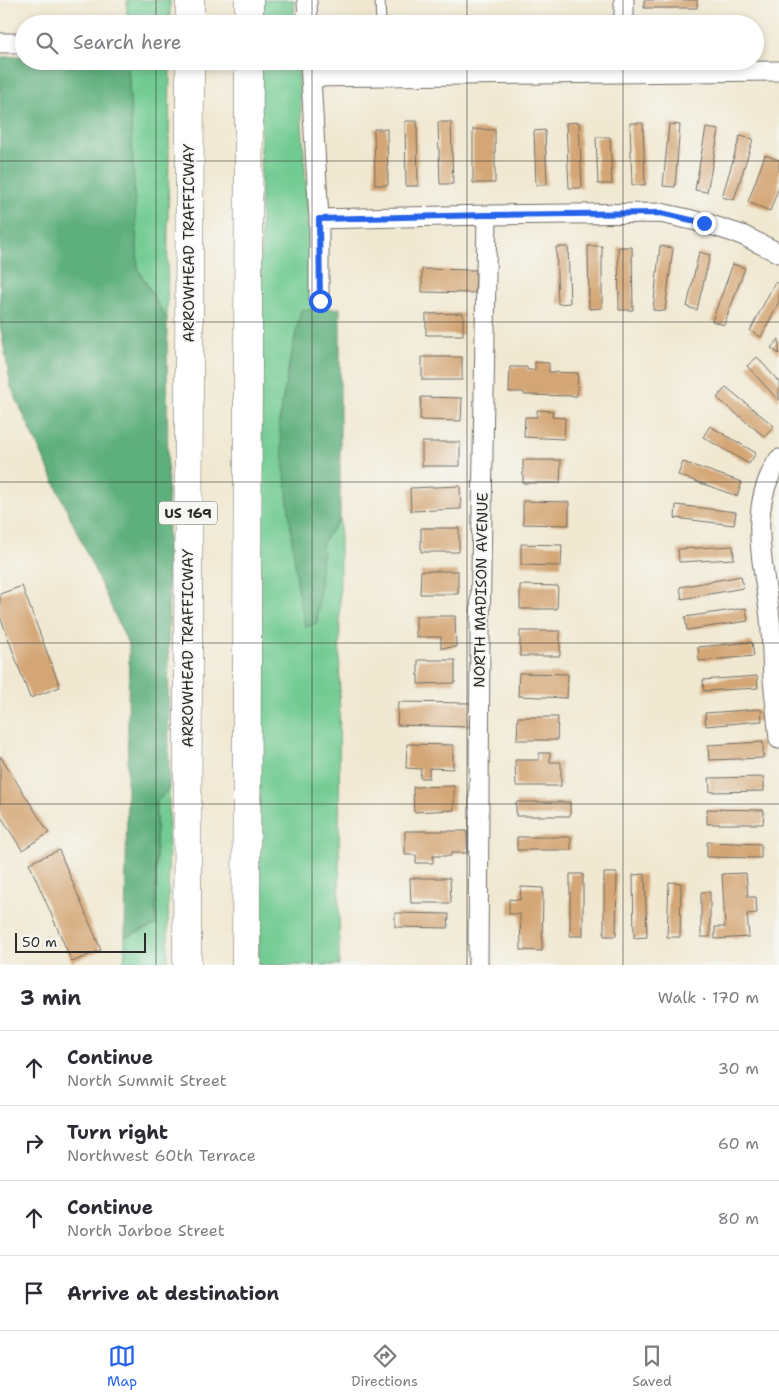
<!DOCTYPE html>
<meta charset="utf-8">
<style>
body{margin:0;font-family:"Shantell Sans",sans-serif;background:#f7f7f7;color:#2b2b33}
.scale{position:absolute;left:15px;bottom:12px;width:131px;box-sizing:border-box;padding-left:5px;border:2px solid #2b2b2b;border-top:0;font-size:14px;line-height:18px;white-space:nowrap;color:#2b2b2b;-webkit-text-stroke:4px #f6f6f2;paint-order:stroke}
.stop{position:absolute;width:15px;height:15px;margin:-11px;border:4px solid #2563eb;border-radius:50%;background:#fff}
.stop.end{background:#2563eb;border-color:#fff;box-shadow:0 1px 5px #0008}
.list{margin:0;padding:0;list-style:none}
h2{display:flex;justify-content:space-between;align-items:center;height:65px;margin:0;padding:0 20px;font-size:21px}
h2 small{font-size:16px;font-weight:400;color:#7c7c81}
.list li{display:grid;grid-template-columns:32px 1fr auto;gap:15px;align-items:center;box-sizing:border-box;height:75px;padding:0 20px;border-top:1px solid #e1e1e2}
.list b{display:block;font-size:19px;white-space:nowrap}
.list p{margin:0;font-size:16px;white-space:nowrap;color:#7c7c81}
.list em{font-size:16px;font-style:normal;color:#7c7c81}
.icon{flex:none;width:28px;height:28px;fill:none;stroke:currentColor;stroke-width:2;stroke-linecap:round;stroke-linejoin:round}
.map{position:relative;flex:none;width:779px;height:965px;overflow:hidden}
.search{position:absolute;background:#fff;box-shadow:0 2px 8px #0003;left:15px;right:15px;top:15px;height:55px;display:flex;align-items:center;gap:12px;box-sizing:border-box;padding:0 18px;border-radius:28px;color:#7c7c81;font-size:19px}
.sheet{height:365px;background:#fff}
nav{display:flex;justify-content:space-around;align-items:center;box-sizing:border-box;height:70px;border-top:1px solid #e1e1e2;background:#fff;font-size:14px;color:#7c7c81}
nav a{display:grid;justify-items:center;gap:2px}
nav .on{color:#2563eb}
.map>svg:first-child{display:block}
</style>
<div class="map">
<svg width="779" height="965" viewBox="0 0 779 965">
<rect width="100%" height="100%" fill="#f6f6f2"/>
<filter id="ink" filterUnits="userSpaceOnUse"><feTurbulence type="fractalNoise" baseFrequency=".02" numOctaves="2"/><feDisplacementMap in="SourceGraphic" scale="10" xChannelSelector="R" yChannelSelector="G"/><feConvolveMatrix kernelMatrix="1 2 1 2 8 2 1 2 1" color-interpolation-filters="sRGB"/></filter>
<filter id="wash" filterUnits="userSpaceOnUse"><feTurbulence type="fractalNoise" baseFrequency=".0096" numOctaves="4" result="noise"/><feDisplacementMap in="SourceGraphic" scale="20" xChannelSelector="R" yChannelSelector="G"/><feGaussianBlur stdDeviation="1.12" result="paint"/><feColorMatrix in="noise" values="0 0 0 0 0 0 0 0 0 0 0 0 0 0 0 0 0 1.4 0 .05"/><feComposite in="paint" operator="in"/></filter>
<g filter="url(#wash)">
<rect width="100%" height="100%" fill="#f0e8d1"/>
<path fill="#72cb92" stroke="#4e7b5e" d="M127 0H170V24H127Z
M262 0H294L295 24H261Z
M128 61H170L167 320 138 269Z
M261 61H298L314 309 301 310 288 370 279 422 317 623 323 542 340 519 339 965H259Z
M169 788 168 965H124L125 937 156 925V803Z"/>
<path fill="#5daf7c" stroke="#446d54" d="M24 56V61H128L138 269 167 320 169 788 156 803V925L125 937 129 646 11 387 0 324V57Z
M340 308V519L323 542 317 623 305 627 298 592 279 422 288 370 301 310Z"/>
<g id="blocks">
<path fill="#d4a674" d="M644 0H697V8H644Z
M405 121H417L418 186H406Z
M438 122H451L453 184H440Z
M579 122 582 188H569L566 123Z
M630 123H643L645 185H632Z
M669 124 680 125 675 187 663 186Z
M706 128 719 130 707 192 695 190Z
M374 129H387L388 185H375Z
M473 129 495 130V183H473Z
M545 130 547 185H536L534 131Z
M740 136 753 139 734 200 722 197Z
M596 137H610L612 184H598Z
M765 155 779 160V187L770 211 748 202Z
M588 246H602V308L589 309Z
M660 246 673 248 665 311 653 310Z
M556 247H568L570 303 558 304Z
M618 247H632L633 310H619Z
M699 252 710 255 697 310 687 307Z
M733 264 745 268 724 325 712 321Z
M422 269 476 270 475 293 422 292Z
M775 282 779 284V302L761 337 750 331Z
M463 313V335H426V314Z
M779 339V354L771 348Z
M422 357H462V380H422Z
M757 357 779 382V401L747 366Z
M535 362 549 363V372L578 373 577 396 524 395V392H509L510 367H527V370H535Z
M726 387 774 426 765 437 717 398Z
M421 397 462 398 461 421 420 420Z
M537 410 553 411 552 417 565 418 564 439 524 437 525 417H537Z
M710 426 756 453 749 464 703 437Z
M422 442H460V466H422Z
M523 460H561L560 483H523Z
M683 462 742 482 737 496 678 475Z
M460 486 461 509 411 511 410 488Z
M523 501 569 502V525L523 524Z
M676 505 736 512 734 525 675 518Z
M421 528H459V552H421Z
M521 544 562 545 561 566 521 565Z
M733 546 734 559 679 562 678 549Z
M421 571H458V594H420Z
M741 576 743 588 682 599 680 587Z
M520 585 558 586 557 609H520Z
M22 586 60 687 30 698 0 616V594Z
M746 608 748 621 687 630 685 617Z
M416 616H455L456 647 441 648V637H416Z
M520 631H560V656H520Z
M752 642 754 656 699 661 698 647Z
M418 660H455V683L418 684Z
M519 673 568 674 567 698 518 696Z
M757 676 758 688 704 691 703 680Z
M398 702 470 703 469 727 397 725Z
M761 709 762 721 706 726 705 713Z
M518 717H558L557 740H517Z
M763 742V758L709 760 708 745Z
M407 744 453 745V769L429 768V778H420L421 769 406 768Z
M539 753H550V762H561V786H516L515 760H539Z
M0 756 49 833 22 850 0 815Z
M764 777V791L710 792 709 778Z
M454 786V810L414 812 413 787Z
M516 802H570V816H516Z
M707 809 764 810 763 824H707Z
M405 831H467V853H451V856H433V863H416V855H405Z
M517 837H571V850H517Z
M707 842 761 844V858L707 857Z
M59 850 101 950 72 962 29 863Z
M604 873H617L616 936H604Z
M746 873 748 897H756L757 913 747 914 749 937 715 939V927H725L722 874Z
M570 874H583V936H570Z
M645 874 647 937 634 938 633 875Z
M410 878H450L451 903H411Z
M669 882 681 883 680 937H667Z
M521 887 543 888 542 951 521 950 520 914H509V899L520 900Z
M701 892H710V937H701Z
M395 913 449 914 448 928 395 927Z"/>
</g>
</g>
<g filter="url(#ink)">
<use href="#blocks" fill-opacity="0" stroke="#706d65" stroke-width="1"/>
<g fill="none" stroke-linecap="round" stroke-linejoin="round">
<defs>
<path id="lane" d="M380 0 381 24"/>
<path id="street" d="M307 0 308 24
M624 0V24
M0 43H24
M310 61 319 219V301
M311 77 779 71
M319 219 487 215 661 213 705 223 742 235 779 253
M779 459C746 508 764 564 770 618 772 638 772 658 773 679 775 699 777 719 779 739
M478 965 480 633 487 215"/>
<path id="highway" d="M190 24V0
M249 24V0
M187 965 190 61
M246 965 249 61"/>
</defs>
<use href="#lane" stroke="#706d65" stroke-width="11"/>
<use href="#street" stroke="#706d65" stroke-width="21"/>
<use href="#highway" stroke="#706d65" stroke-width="29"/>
<use href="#lane" stroke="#fff" stroke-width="9"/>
<use href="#street" stroke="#fff" stroke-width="19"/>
<use href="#highway" stroke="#fff" stroke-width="28"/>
</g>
</g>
<g fill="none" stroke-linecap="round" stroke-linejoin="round" filter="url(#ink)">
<path stroke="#2563eb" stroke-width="6" d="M320 301 319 219 487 215 661 213 704 223"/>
</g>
<path fill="none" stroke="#2b2b2b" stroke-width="1" stroke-opacity="0.55" d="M156 0V24M312 0V24M467 0V24M623 0V24M156 61V965M312 61V965M467 61V965M623 61V965M0 161H779M0 322H779M0 482H779M0 643H779M0 804H779"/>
<g text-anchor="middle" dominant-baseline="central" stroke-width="4" stroke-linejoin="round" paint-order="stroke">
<rect fill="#f6f6f2" stroke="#686867" stroke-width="1" x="159" y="501.5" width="58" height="23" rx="4"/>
<g font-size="14" font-weight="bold" fill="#2b2b2b">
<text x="188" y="513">US 169</text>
</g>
<g font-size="15" fill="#2b2b2b" stroke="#f6f6f2">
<text transform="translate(189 243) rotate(-90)">ARROWHEAD TRAFFICWAY</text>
<text transform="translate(481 590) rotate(-89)">NORTH MADISON AVENUE</text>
<text transform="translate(188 648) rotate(-90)">ARROWHEAD TRAFFICWAY</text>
</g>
</g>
</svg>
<div class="scale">50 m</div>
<div class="stop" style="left:320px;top:301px"></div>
<div class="stop end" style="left:704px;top:223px"></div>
<div class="search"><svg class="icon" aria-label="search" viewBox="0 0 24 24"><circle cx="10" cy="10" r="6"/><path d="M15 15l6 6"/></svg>Search here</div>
</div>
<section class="sheet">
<h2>3 min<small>Walk · 170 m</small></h2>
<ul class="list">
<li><svg class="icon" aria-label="ahead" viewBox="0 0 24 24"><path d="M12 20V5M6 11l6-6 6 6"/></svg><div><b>Continue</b><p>North Summit Street</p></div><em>30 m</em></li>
<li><svg class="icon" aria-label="right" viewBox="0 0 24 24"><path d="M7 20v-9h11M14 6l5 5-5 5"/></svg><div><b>Turn right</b><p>Northwest 60th Terrace</p></div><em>60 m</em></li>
<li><svg class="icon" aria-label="ahead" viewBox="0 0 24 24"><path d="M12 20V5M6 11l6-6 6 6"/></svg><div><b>Continue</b><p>North Jarboe Street</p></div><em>80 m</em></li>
<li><svg class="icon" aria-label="arrive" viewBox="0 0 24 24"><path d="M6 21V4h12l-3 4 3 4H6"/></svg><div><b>Arrive at destination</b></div></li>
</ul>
</section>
<nav>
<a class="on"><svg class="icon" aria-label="map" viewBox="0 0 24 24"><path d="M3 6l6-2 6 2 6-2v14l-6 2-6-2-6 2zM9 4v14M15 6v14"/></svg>Map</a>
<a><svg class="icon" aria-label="directions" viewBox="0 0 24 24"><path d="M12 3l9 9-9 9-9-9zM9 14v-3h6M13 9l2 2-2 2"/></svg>Directions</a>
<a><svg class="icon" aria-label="saved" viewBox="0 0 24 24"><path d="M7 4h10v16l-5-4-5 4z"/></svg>Saved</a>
</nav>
